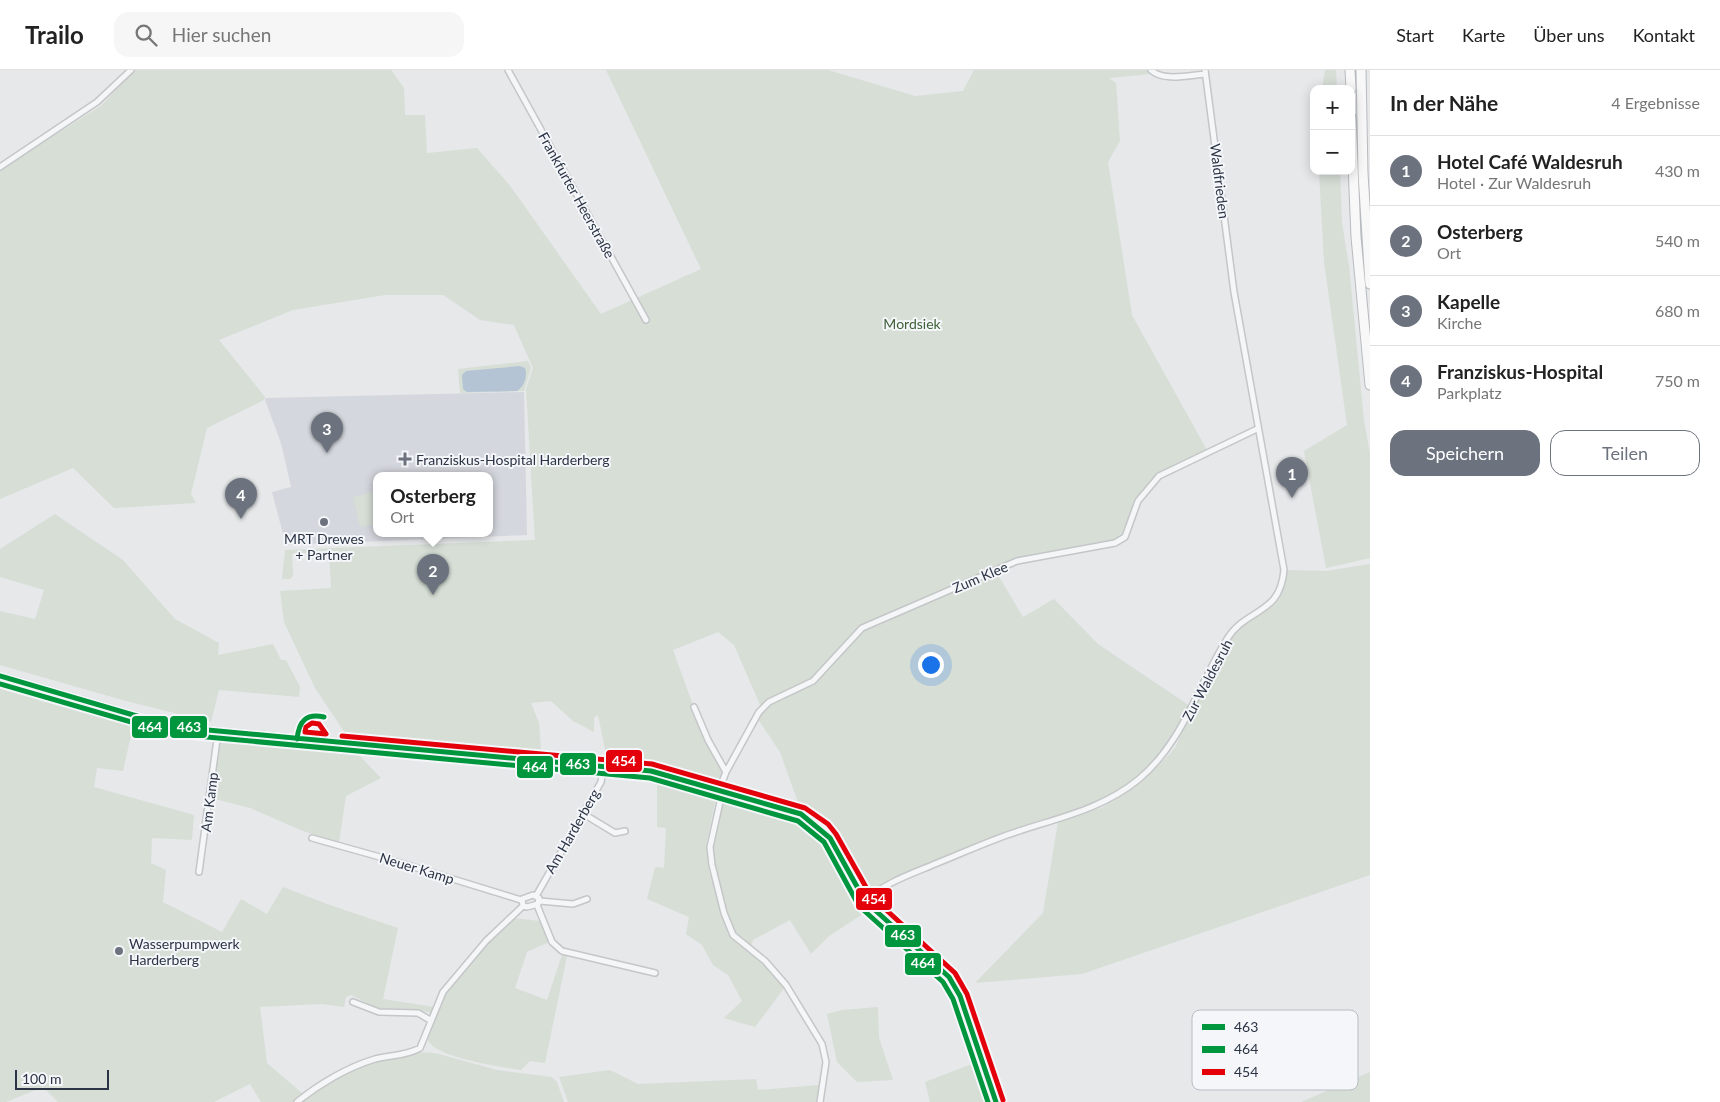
<!DOCTYPE html>
<html lang="de">
<meta charset="utf-8">
<style>
body{margin:0;font-family:Lato,sans-serif;background:#f6f6f6;color:#222}
.controls{position:absolute;right:15px;top:15px;display:grid;overflow:hidden;border-radius:10px;box-shadow:0 2px 12px #0003}
.controls button{width:45px;height:45px;display:grid;place-items:center;padding:0;border:0;border-bottom:1px solid #e0e0e0;background:#fff;color:#222;font:25px sans-serif}
.scale{position:absolute;left:15px;bottom:12px;width:94px;box-sizing:border-box;padding-left:5px;border:2px solid #2b3445;border-top:0;font-size:14px;line-height:18px;white-space:nowrap;color:#2b3445;-webkit-text-stroke:4px #f4f6f9;paint-order:stroke}
.you{position:absolute;left:930px;top:594px;width:18px;height:18px;margin:-12px;border:4px solid #fff;border-radius:50%;background:#1a73e8;box-shadow:0 0 0 8px #1a73e833}
.badge{display:grid;place-items:center;width:32px;height:32px;border-radius:50%;background:#6c737f;color:#fff;font-size:16px;font-weight:700}
.pin{position:absolute;translate:-50% -41px;filter:drop-shadow(0 1px 2px #0008)}
.pin::after{content:'';position:absolute;top:26px;width:18px;height:15px;background:inherit;clip-path:polygon(0 0,100% 0,50% 100%)}
.popup{position:absolute;left:373px;top:402px;width:120px;height:65px;box-sizing:border-box;display:grid;place-content:center;border-radius:10px;background:#fff;filter:drop-shadow(0 1px 4px #0005);font-size:16px;white-space:nowrap;color:#767676}
.popup b{font-size:19px;color:#222}
.popup::after{content:'';position:absolute;left:50%;top:100%;margin-left:-10px;border:10px solid transparent;border-top-color:#fff}
.list{margin:0;padding:0;list-style:none}
h2{display:flex;justify-content:space-between;align-items:center;height:65px;margin:0;padding:0 20px;font-size:21px}
h2 small{font-size:16px;font-weight:400;color:#767676}
.list li{display:grid;grid-template-columns:32px 1fr auto;gap:15px;align-items:center;box-sizing:border-box;height:70px;padding:0 20px;border-top:1px solid #e0e0e0}
.list b{display:block;font-size:19px;white-space:nowrap}
.list p{margin:0;font-size:16px;white-space:nowrap;color:#767676}
.list em{font-size:16px;font-style:normal;color:#767676}
.actions{display:flex;gap:10px;padding:15px 20px}
.actions a{flex:1;padding:11px 0;border:1px solid #6c737f;border-radius:15px;text-align:center;font-size:18px;color:#6c737f}
.actions .main{background:#6c737f;color:#fff}
.icon{flex:none;width:28px;height:28px;fill:none;stroke:currentColor;stroke-width:2;stroke-linecap:round;stroke-linejoin:round}
.map{position:relative;flex:none;width:1370px;height:1032px;overflow:hidden}
header{display:flex;align-items:center;gap:30px;box-sizing:border-box;height:70px;padding:0 25px;background:#fff;border-bottom:1px solid #e0e0e0}
header strong{font-size:24px}
nav{display:flex;gap:28px;margin-inline-start:auto;font-size:18px}
.search{width:350px;height:45px;background:#f6f6f6;display:flex;align-items:center;gap:12px;box-sizing:border-box;padding:0 18px;border-radius:15px;color:#767676;font-size:19px}
main{display:flex}
aside{flex:1;background:#fff}
.map>svg:first-child{display:block}
</style>
<header>
<strong>Trailo</strong>
<div class="search"><svg class="icon" aria-label="search" viewBox="0 0 24 24"><circle cx="10" cy="10" r="6"/><path d="M15 15l6 6"/></svg>Hier suchen</div>
<nav><a>Start</a><a>Karte</a><a>Über uns</a><a>Kontakt</a></nav>
</header>
<main>
<div class="map">
<svg width="1370" height="1032" viewBox="0 0 1370 1032">
<rect width="100%" height="100%" fill="#e6e8ea"/>
<path fill="#d4d7dd" fill-rule="evenodd" d="M524 322 527 465 286 475 272 422 291 417 281 373 265 330 266 328ZM377 406H489V464H377Z"/>
<path fill="#d6ded6" d="M134 0H391L404 18 405 45H425L427 83 477 78 511 117 601 244 701 199 606 0H828L915 26 963 21 974 0H1148L1150 4 1109 8 1116 13 1120 71 1108 92 1132 245 1208 382 1158 406 1138 431 1125 467 1115 473 1017 491 995 500 1023 547 1054 529 1098 574 1190 636 1229 565 1278 526 1284 500 1326 501 1370 494V805L1082 904 975 913 1043 843 1058 752 1103 737 1123 725 1161 693 1175 678 1191 642C1167 675 1141 711 1102 730 1070 745 1034 752 1001 764 956 781 910 800 868 823L828 754 799 735 780 682 758 649 769 635 766 632 761 637 734 575 718 562 673 580 707 674 723 702 718 712 661 695 607 689 598 645 594 648V662L573 651 551 631 531 633 539 653 541 680 345 663 315 618 284 552 280 521 331 518 329 482 292 484 293 506 290 509H282L285 480 535 470 526 319 533 298 514 255 480 250 443 225H385L293 240 219 270 265 327 264 330 207 358 191 424 196 433 114 438 73 398 0 429V100L102 35Z
M1325 0H1336L1337 19H1322Z
M1319 101H1340L1342 153 1349 196 1364 351 1370 384V488L1326 498 1304 381 1347 355 1324 192Z
M528 291 531 298 524 321 460 323 458 299Z
M377 421V446L373 447 375 454 360 457 353 427Z
M55 444 123 490 175 549 219 573 218 585 273 574 281 590H286L300 617 299 627 219 620 211 652 126 631 0 595V541L35 549 44 520 0 507V479Z
M0 612 134 652 123 701 97 698 94 717 194 745 192 770 152 768 151 793 166 800 163 832 222 862 241 829 267 844 283 817 327 834 398 858 383 929 434 937 431 943 415 939 377 938 351 925 346 927 344 937 322 934 260 937 267 993 304 1025 333 1008 376 989 411 982 435 983 497 1000 552 1007 557 1012 564 1032H261L250 1014 214 1032H58L43 1017 6 1032H0Z
M304 656a10 10 0 1 1 20 0a10 10 0 1 1-20 0Z
M226 667 352 678 381 708 346 726 339 772 303 761 250 738 211 728 220 671Z
M657 706 711 721 716 728 706 775 709 802 721 836 710 777 726 725 791 746 807 753 823 768 866 842 829 866 811 884 790 850 753 870 750 879 765 891 785 917 755 957 724 948 742 931 728 905 713 895 702 875 686 864 689 847 647 829 655 797 664 798 666 758 657 757Z
M514 848 540 851 549 872 527 882 515 918 547 930 562 885 567 886 545 993 530 991 521 1000C503 997 435 988 428 970 437 920 478 881 514 848Z
M878 937 879 968 893 1010 857 1012 837 992 827 944 842 940Z
M977 992 993 1032H930L925 1012Z
M610 1000 638 1014 756 1009 758 1020 819 1015 817 1032H568L559 1007Z
M1370 1002V1032H1301Z"/>
<path fill="#b4c4d5" d="M520 296 525 298C528 306 524 317 517 321L467 322 463 319 462 305 466 301Z"/>
<g fill="none" stroke-linecap="round" stroke-linejoin="round">
<defs>
<path id="street" d="M508 0 646 250
M1151 0C1163 12 1190 5 1205 4
M0 97 97 32 131 0
M694 637 708 670 726 702
M582 743 615 763 625 761
M312 768 401 793 521 830
M199 802 218 662
M533 825 539 828 538 834 527 837 523 836 522 829Z
M536 826 601 712 604 696
M540 831 573 834 587 829
M865 831C884 813 911 804 935 794 963 783 990 770 1019 761 1062 747 1104 738 1139 709 1184 671 1197 617 1227 569 1247 537 1280 546 1284 500L1234 222 1205 0
M537 835 552 872 562 881 655 903
M353 932 379 942 418 943 430 950
M297 1032C319 1014 348 997 375 989 391 985 406 986 420 978L443 922 486 871 523 836
M820 1032 826 992 822 974 786 915 765 891 733 865 724 843 712 795 710 777 720 732 721 715 726 702 759 642 769 632 813 611 862 558 1017 491 1115 473 1125 467 1138 431 1159 406 1257 359"/>
<path id="secondary" d="M0 606 147 649 197 659 651 701 801 744 823 760 830 768 865 831 949 907 960 926 996 1032"/>
<path id="highway" d="M1350 0 1351 19
M1361 0 1363 103 1370 214
M1351 47 1356 167 1370 315"/>
</defs>
<use href="#street" stroke="#c4c6c8" stroke-width="8"/>
<use href="#secondary" stroke="#c4c6c8" stroke-width="9"/>
<use href="#highway" stroke="#b8bbbf" stroke-width="11"/>
<use href="#street" stroke="#f5f6f7" stroke-width="5"/>
<use href="#secondary" stroke="#f8f8f8" stroke-width="7"/>
<use href="#highway" stroke="#f8f8f8" stroke-width="9"/>
<defs>
<path id="bus-1" d="M0 606 147 649 197 659 651 701 801 744 830 768 865 831 949 907 960 926 996 1032
M297 669C299 651 306 643 324 647"/>
<path id="bus-2" d="M0 614 145 656 196 666 650 708 798 751 824 772 859 836 943 912 953 929 988 1032"/>
<path id="bus-3" d="M312 653 319 654 326 664 305 662 306 657Z
M342 666 652 694 805 738 828 754 836 764 871 826 955 903 967 924 1003 1030"/>
</defs>
<use href="#bus-1" stroke="#f4f6f9" stroke-width="9"/>
<use href="#bus-2" stroke="#f4f6f9" stroke-width="9"/>
<use href="#bus-3" stroke="#f4f6f9" stroke-width="9"/>
<use href="#bus-1" stroke="#00963e" stroke-width="5"/>
<use href="#bus-2" stroke="#00963e" stroke-width="5"/>
<use href="#bus-3" stroke="#e3000b" stroke-width="5"/>
</g>
<g fill="#6c737f" stroke="#f4f6f9" stroke-width="2">
<path d="M402.5 381.5h5v5h5v5h-5v5h-5v-5h-5v-5h5z"/>
<circle cx="324" cy="452" r="5"/>
<circle cx="119" cy="881" r="5"/>
</g>
<g text-anchor="middle" dominant-baseline="central" stroke-width="4" stroke-linejoin="round" paint-order="stroke">
<g font-size="14" fill="#2b3445" stroke="#f4f6f9">
<text transform="translate(1220 111) rotate(83)">Waldfrieden</text>
<text transform="translate(577 125) rotate(61)">Frankfurter Heerstraße</text>
<text transform="translate(980 507) rotate(-23)">Zum Klee</text>
<text transform="translate(1207 610) rotate(-62)">Zur Waldesruh</text>
<text transform="translate(209 732) rotate(-83)">Am Kamp</text>
<text transform="translate(572 761) rotate(-60)">Am Harderberg</text>
<text transform="translate(417 798) rotate(17)">Neuer Kamp</text>
</g>
<g font-size="14" fill="#3f6138" stroke="#f4f6f9">
<text x="912" y="253">Mordsiek</text>
</g>
<g font-size="14" fill="#2b3445" stroke="#f4f6f9" text-anchor="start">
<text x="416" y="389">Franziskus-Hospital Harderberg</text>
<text x="324" y="468" text-anchor="middle">MRT Drewes<tspan x="324" dy="16">+ Partner</tspan></text>
<text x="129" y="873">Wasserpumpwerk<tspan x="129" dy="16">Harderberg</tspan></text>
</g>
</g>
<rect x="1192" y="940" width="166" height="80" rx="8" fill="#f4f6f9" stroke="#b8bcc3" stroke-width="1"/>
<rect x="1202" y="954" width="23" height="6" fill="#00963e"/>
<rect x="1202" y="976" width="23" height="7" fill="#00963e"/>
<rect x="1202" y="999" width="23" height="6" fill="#e3000b"/>
<g font-size="14" fill="#2b3445">
<text x="1234" y="962">463</text>
<text x="1234" y="984">464</text>
<text x="1234" y="1007">454</text>
</g>
<g stroke="#f4f6f9" stroke-width="2">
<rect x="131" y="645" width="38" height="24" rx="5" fill="#00963e"/>
<rect x="169" y="645" width="39" height="24" rx="5" fill="#00963e"/>
<rect x="605" y="679" width="38" height="24" rx="5" fill="#e3000b"/>
<rect x="559" y="682" width="38" height="24" rx="5" fill="#00963e"/>
<rect x="516" y="685" width="38" height="24" rx="5" fill="#00963e"/>
<rect x="855" y="817" width="38" height="24" rx="5" fill="#e3000b"/>
<rect x="884" y="854" width="38" height="24" rx="5" fill="#00963e"/>
<rect x="904" y="882" width="38" height="24" rx="5" fill="#00963e"/>
</g>
<g font-size="14" text-anchor="middle" font-weight="bold" fill="#fff">
<text x="150" y="662">464</text>
<text x="189" y="662">463</text>
<text x="624" y="696">454</text>
<text x="578" y="699">463</text>
<text x="535" y="702">464</text>
<text x="874" y="834">454</text>
<text x="903" y="870">463</text>
<text x="923" y="898">464</text>
</g>
</svg>
<div class="controls">
<button>+</button>
<button>−</button>
</div>
<div class="scale">100 m</div>
<div class="you"></div>
<div class="pin badge" style="left:1292px;top:428px">1</div>
<div class="pin badge" style="left:433px;top:525px">2</div>
<div class="popup"><b>Osterberg</b>Ort</div>
<div class="pin badge" style="left:327px;top:383px">3</div>
<div class="pin badge" style="left:241px;top:449px">4</div>
</div>
<aside>
<h2>In der Nähe<small>4 Ergebnisse</small></h2>
<ul class="list">
<li><span class="badge">1</span><div><b>Hotel Café Waldesruh</b><p>Hotel · Zur Waldesruh</p></div><em>430 m</em></li>
<li><span class="badge">2</span><div><b>Osterberg</b><p>Ort</p></div><em>540 m</em></li>
<li><span class="badge">3</span><div><b>Kapelle</b><p>Kirche</p></div><em>680 m</em></li>
<li><span class="badge">4</span><div><b>Franziskus-Hospital</b><p>Parkplatz</p></div><em>750 m</em></li>
</ul>
<div class="actions"><a class="main">Speichern</a><a>Teilen</a></div>
</aside>
</main>
